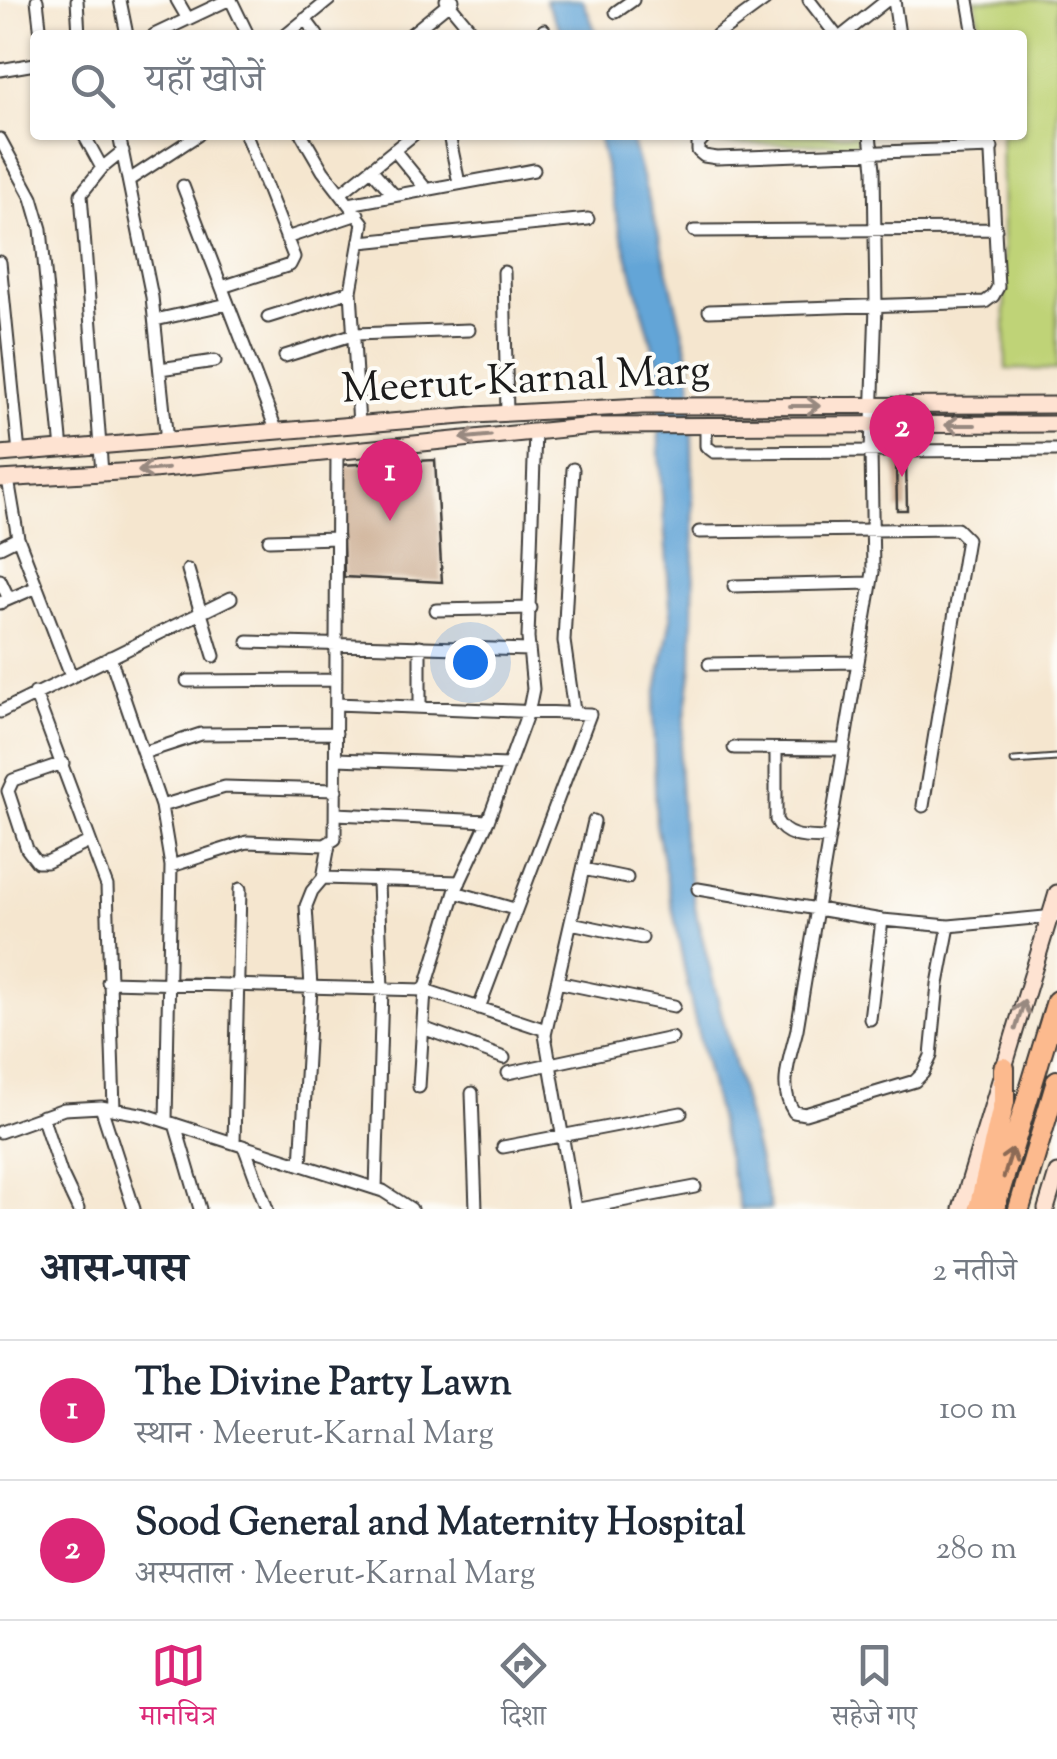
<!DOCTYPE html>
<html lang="hi">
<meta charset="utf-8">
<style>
body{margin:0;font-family:"Sorts Mill Goudy","Noto Serif Devanagari",serif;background:#f6f6f7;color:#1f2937}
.you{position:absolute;left:470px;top:662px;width:35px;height:35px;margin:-25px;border:8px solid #fff;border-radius:50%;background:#1a73e8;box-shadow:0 0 0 15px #1a73e833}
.badge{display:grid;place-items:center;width:65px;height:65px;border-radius:50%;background:#db2777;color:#fff;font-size:32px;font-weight:700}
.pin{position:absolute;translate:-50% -82px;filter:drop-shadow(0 2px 5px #0008)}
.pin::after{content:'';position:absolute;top:52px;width:35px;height:30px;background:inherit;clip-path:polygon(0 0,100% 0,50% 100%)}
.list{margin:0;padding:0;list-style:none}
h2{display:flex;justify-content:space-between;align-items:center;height:130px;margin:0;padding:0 40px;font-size:42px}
h2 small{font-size:32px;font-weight:400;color:#747a83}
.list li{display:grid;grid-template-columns:65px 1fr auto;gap:30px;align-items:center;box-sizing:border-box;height:140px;padding:0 40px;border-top:2px solid #e0e1e3}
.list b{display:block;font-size:38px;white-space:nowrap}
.list p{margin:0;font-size:32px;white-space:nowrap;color:#747a83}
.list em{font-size:32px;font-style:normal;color:#747a83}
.icon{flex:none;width:55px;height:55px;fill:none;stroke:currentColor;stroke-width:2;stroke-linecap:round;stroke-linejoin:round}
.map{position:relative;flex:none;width:1057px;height:1209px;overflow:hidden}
.search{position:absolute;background:#fff;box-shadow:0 2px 8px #0004;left:30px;right:30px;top:30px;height:110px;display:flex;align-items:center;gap:25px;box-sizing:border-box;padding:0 35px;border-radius:10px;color:#747a83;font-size:38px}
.sheet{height:410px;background:#fff}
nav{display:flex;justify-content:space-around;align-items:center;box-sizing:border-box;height:140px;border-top:2px solid #e0e1e3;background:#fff;font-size:28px;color:#747a83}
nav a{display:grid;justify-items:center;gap:5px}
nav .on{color:#db2777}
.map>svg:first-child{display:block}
</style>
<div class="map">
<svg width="1057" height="1209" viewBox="0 0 1057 1209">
<rect width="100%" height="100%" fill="#fdfcf7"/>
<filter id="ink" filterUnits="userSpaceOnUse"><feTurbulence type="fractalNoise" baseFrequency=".01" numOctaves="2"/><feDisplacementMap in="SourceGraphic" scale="20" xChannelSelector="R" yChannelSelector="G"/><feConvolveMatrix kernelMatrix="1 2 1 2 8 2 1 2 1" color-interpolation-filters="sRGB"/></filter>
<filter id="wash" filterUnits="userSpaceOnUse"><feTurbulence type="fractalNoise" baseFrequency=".0048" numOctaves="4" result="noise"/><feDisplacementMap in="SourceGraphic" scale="40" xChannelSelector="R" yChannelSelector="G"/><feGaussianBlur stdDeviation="2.25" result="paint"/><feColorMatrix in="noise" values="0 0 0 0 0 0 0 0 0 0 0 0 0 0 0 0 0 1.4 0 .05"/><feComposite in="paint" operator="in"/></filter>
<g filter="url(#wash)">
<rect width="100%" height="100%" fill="#f5e6cf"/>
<path fill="#bfd377" stroke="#6e784a" stroke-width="2.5" d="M975 0H1057V370L1006 369 1001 135H1022V35H981Z
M729 135H858L859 144H717Z"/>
<path fill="#64a5d7" stroke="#40607a" stroke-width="2.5" d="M545 0H583L597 35H563Z
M598 135H630L658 232 690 361 691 380 694 562 692 667 679 760 683 837 697 917 771 1209H740L692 1008 656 824 653 711 671 618 659 453 658 365 617 219Z"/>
<g id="blocks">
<path fill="#c39f80" d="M896 459H906L907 510H897Z
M435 460 442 582 344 577 341 465Z"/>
</g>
</g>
<g filter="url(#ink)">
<use href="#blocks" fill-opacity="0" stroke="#3d3a37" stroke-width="2.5"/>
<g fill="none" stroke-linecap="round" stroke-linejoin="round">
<defs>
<path id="lane" d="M1014 761 1057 758"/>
<path id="street" d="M37 0 41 35
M77 0 79 35
M120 0 127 35
M177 0 188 19
M231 0 248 35
M446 0 475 35
M809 0 836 35
M894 0 899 35
M968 0 974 35
M616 12 633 0
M305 19 317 35
M154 35 228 0
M286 35 329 0
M410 35 453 0
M537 35 544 30
M717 35 765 0
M843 35 887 0
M0 70 35 64
M84 135 102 168
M119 135 152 297 167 441
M302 135 323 171 363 223 351 291 359 425
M449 135 459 183
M706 135 698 144V151L704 156 717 158 992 148
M870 135 874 169 876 305 871 451 873 572 797 1029C791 1055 777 1088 794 1112L805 1114 915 1081 923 1073 931 1056 938 984 949 926
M0 139 32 198 41 229 62 450
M394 150 426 189
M371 169 394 195
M129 180 198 135
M183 186 277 432
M341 193 413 135
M349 204 534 170
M694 231 996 229
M286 238 358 214
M361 242 588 219
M0 262 19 453
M504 272 507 414
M222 287 290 265 294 257 246 135
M709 311 985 302 993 296 998 287 990 135
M268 317 351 291
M155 320 228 304
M285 356 355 334 469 330
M160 369 215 361
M706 426V446L714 452 1057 450
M573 469 564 641 574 711
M102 473 81 194 102 168 123 151
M8 479 18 538 71 676
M699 532 957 529 967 539 923 806
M269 540 337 538
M0 547 18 538
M188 570 214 656
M0 580 9 599
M734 586 871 583
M0 603 37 587
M436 610 531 608
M248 642 528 650
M110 657 161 806 171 866 166 1121
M709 664 858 662
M187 681 336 680
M35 693 107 886 114 1109
M336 704 590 714 479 1008
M420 706V646
M0 712 231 598
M734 748 844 749
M776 750V820C787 840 808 837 829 838
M143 753 201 734 336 733
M336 759 508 765
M63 763 13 780 8 791 27 849 37 862H47L89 842
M161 806 225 787 336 790
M336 814 488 821
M171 866 247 842 325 845 335 839 337 451
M583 869 627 878
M323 878 460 882
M698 889 882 920 949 926 1055 916
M455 892 514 909
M571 923 642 938
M108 982 425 990 546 1030
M557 982 674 1006
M870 1019 882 920
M423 1028 504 1058
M508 1073 672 1038
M419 1087 425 990 455 892 488 821 529 709 533 689 528 638 535 431
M472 1093 476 1209
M101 1107 134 1209
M42 1116 61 1173 78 1209
M175 1124 200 1209
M0 1132 64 1109 101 1107 146 1115 383 1191 411 1209
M234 1143 240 889
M503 1147 681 1113
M245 1149 267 1209
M301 1165 311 987 306 906 312 891 323 878 329 845
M376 1189 382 989 378 882
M575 1209 545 1035 594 821
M579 1209 695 1187"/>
<path id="secondary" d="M0 454 475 415 642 406 1057 405
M0 479 153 470 593 426 1057 424
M961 1209 1057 893
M1046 1209 1057 1173"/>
<path id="highway" d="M979 1209 1004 1102V1068
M994 1209 1057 1001
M1019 1209 1057 1081"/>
</defs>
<use href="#lane" stroke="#3d3a37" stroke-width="9"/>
<use href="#street" stroke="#3d3a37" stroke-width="15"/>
<use href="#secondary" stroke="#3d3a37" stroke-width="19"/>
<use href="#highway" stroke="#3d3a37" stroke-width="24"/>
<use href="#lane" stroke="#fff" stroke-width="5"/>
<use href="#street" stroke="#fff" stroke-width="11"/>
<use href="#secondary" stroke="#fee3d2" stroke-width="15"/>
<use href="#highway" stroke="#fcba8e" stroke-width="20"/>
</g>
<defs><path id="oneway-shaft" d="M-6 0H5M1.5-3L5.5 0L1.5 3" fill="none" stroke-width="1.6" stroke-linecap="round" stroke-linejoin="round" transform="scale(2.5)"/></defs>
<g stroke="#988980">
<use href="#oneway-shaft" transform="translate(805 406)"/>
<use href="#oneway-shaft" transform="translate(960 425) rotate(180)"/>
<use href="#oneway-shaft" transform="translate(476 437) rotate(174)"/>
<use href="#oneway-shaft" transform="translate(153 470) rotate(175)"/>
<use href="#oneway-shaft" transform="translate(1020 1015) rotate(-73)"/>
</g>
<use stroke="#8c6b55" href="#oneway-shaft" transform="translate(1008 1163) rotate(-73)"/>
</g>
<g text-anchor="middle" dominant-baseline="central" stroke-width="8" stroke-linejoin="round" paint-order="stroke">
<g font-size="42" fill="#1c1c1c" stroke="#fdfcf7">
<text transform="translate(526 382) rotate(-3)">Meerut-Karnal Marg</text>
</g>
</g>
</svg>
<div class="you"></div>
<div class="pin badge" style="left:390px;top:521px">1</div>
<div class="pin badge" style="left:902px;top:477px">2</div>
<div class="search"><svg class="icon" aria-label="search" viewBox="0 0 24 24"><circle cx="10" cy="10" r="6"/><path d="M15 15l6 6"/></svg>यहाँ खोजें</div>
</div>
<section class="sheet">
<h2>आस-पास<small>2 नतीजे</small></h2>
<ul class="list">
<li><span class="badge">1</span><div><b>The Divine Party Lawn</b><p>स्थान · Meerut-Karnal Marg</p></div><em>100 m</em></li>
<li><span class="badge">2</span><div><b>Sood General and Maternity Hospital</b><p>अस्पताल · Meerut-Karnal Marg</p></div><em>280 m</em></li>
</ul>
</section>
<nav>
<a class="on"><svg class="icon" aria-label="map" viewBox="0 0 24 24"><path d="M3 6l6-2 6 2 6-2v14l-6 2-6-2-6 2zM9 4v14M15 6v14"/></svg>मानचित्र</a>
<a><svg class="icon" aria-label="directions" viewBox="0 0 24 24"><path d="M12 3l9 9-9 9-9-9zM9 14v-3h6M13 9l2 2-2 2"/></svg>दिशा</a>
<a><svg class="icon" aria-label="saved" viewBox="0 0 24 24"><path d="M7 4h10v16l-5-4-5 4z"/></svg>सहेजे गए</a>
</nav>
